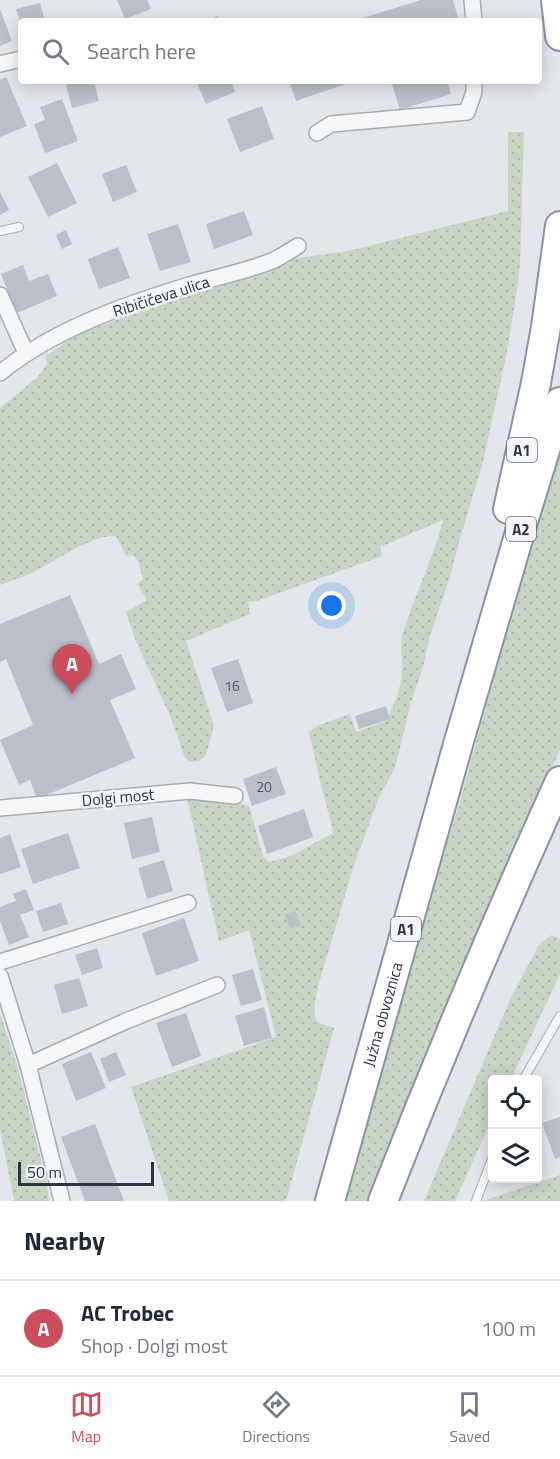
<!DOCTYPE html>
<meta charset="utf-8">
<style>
body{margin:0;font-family:"Titillium Web",sans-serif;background:#f6f6f7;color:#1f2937}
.controls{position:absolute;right:18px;bottom:18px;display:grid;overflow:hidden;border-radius:6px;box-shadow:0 3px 15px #0003}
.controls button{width:54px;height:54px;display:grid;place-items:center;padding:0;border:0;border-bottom:2px solid #e0e1e3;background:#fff;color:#1f2937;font:30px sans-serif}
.scale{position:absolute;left:18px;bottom:15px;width:136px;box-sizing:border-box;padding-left:6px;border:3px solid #2b3343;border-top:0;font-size:16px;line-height:21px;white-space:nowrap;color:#2b3343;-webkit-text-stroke:4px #f3f5f8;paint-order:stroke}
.you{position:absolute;left:332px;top:606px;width:21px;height:21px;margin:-15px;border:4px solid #fff;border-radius:50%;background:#1a73e8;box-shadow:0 0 0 9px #1a73e833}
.badge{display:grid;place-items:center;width:39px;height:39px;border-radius:50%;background:#cc4c5c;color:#fff;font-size:20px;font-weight:700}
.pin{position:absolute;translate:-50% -50px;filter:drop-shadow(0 2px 3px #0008)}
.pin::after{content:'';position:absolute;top:32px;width:21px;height:18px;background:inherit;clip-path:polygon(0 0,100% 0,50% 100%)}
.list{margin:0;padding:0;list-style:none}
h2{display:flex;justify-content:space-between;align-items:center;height:78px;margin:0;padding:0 24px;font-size:26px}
h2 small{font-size:20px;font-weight:400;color:#747a83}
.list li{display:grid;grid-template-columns:39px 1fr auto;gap:18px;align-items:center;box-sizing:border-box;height:96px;padding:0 24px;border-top:2px solid #e0e1e3}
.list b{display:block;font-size:22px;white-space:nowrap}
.list p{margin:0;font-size:20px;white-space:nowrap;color:#747a83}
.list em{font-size:20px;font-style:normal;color:#747a83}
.icon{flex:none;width:33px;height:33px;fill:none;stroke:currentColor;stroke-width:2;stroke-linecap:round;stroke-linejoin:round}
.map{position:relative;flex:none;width:560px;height:1201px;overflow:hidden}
.search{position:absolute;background:#fff;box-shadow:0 3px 15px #0003;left:18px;right:18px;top:18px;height:66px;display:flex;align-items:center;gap:15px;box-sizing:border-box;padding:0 21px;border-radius:6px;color:#747a83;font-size:22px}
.sheet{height:174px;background:#fff}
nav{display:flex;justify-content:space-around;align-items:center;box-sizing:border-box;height:84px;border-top:2px solid #e0e1e3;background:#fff;font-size:16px;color:#747a83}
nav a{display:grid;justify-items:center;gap:3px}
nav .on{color:#cc4c5c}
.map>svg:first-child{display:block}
</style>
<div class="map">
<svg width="560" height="1201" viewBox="0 0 560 1201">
<defs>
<pattern id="grass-dots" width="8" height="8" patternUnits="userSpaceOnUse" patternTransform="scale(1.5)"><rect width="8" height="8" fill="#c8d5c5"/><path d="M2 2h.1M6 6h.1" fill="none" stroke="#acb7aa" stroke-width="1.8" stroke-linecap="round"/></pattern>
</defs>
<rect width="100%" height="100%" fill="#e3e6eb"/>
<path fill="url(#grass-dots)" d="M508 132H524L520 264 517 290 507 352 483 462 460 538 450 577 430 636 423 667 411 702 395 768 379 797 354 865 319 983C317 992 310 1017 319 1023 323 1025 329 1026 334 1028L286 1201H169L131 1087 276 1037 249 930 219 941 187 798 230 801 249 806 263 856 269 862 291 856 333 833 332 826 321 785 309 732 319 725 350 714 356 732 386 721C394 704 402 689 402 669 403 658 399 644 403 633 415 595 433 559 443 520L380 547 382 556 257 601 248 602 250 614 186 641 214 725 206 755 200 761 190 762 185 758 170 716 135 639 126 612 147 600 137 584 143 579 138 561 133 555 126 556 116 536C94 534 58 559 39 569 27 576 13 580 0 585V408L38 377 47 364 46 356 76 335 162 303 261 274 291 259 349 251 508 211Z
M560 452V750L490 902 421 1063 367 1201H344L390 1029 459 805 498 663 517 587Z
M551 935 560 939V974L511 1079 492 1080V1119L455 1201H424L509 1002 538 946Z
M0 1014 18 1068 47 1184 49 1201H14L0 1129Z
M560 1175V1201H482Z"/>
<path fill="#bbbfc8" d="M117 0H147L151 9 125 19Z
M421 0H453L459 21H353Z
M40 3 45 21H20L16 9Z
M0 9 12 41 0 46Z
M218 16 220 21H206Z
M6 77 27 126 0 137V80Z
M65 81H94L99 101 72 108Z
M196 81H231L235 92 206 104Z
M289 81H355L296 101Z
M391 81H447L451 94 400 110Z
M62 99 78 141 45 153 34 124 45 120 40 107Z
M262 106 274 139 240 152 227 119Z
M57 163 77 203 48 217 28 177Z
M126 165 137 192 113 202 102 174Z
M0 192 9 210 0 215Z
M244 211 253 235 214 249 206 224Z
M178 224 191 262 160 271 147 234Z
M66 230 72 244 62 249 56 235Z
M118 247 130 278 99 289 88 259Z
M23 265 29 281 48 274 57 296 17 313 1 274Z
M70 595 99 664 121 654 136 689 110 700 135 758 37 799 30 780 19 785 0 740 33 725 6 659 0 662V624Z
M238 659 253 703 227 712 211 668Z
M386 706 390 719 359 729 355 716Z
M276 767 286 794 252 806 243 779Z
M304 809 313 837 267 854 258 826Z
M152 817 160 852 132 859 124 823Z
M68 833 80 868 33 884 21 849Z
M10 834 21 867 0 874V838Z
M164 860 173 891 147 899 138 868Z
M26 889 34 910 20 915 29 937 9 945 0 921V907L16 901 13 894Z
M61 903 68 924 43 932 36 911Z
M296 911 300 926 289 928 285 914Z
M184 918 199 961 156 976 142 933Z
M97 948 103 968 82 975 75 955Z
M253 969 262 1000 241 1006 232 975Z
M79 978 88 1006 62 1014 54 985Z
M264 1007 272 1038 244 1046 235 1016Z
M186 1013 201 1056 172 1067 156 1023Z
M91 1052 106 1088 76 1101 62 1064Z
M116 1052 126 1075 109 1082 100 1059Z
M560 1117V1157L555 1159 542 1123Z
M95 1124 124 1201H85L61 1137Z"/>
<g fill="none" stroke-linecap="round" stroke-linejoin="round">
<defs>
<path id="lane" d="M0 231 19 227
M523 1080 560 1016
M476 1201 492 1159"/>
<path id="street" d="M472 0 474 21
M0 64 21 59
M317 133 331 124 467 112 474 92V81
M0 295 26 353
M0 373C53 330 121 306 186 286 215 277 246 272 274 260 282 256 290 251 298 246
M0 808 190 791 235 796
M0 962 188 903
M0 976 28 1065 62 1201
M28 1065 126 1021 217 985"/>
<g id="highway">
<path d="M556 0 560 36"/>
<path d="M508 509 536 383 546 327 560 226"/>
<path id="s1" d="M330 1201 459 741 525 515 560 402"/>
<path d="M383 1201C438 1060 497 920 560 781"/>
</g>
</defs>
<use href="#lane" stroke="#a8adb5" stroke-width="10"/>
<use href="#street" stroke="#a8adb5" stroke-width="18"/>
<use href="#highway" stroke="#8b93a2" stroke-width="32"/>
<use href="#lane" stroke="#f6f7f9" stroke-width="8"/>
<use href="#street" stroke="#f6f7f9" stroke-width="15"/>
<use href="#highway" stroke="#fff" stroke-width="28"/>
</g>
<g text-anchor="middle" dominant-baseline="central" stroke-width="5" stroke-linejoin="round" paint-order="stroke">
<g font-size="14" fill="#4f5664">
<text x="232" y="685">16</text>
<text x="264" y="786">20</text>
</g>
<g fill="#f3f5f8" stroke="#676d79" stroke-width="1.5">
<rect x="507" y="438" width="30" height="24" rx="4.5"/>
<rect x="506" y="517" width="30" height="24" rx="4.5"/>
<rect x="391" y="917" width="30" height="24" rx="4.5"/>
</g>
<g font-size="15" font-weight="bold" fill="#2b3343">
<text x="522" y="450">A1</text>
<text x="521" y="529">A2</text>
<text x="406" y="929">A1</text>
</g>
<g font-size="16" fill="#2b3343" stroke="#f3f5f8">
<text transform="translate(161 296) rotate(-18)">Ribičičeva ulica</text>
<text transform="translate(118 797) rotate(-5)">Dolgi most</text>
<text stroke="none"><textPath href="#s1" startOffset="194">Južna obvoznica</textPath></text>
</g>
</g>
</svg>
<div class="controls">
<button><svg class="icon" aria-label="locate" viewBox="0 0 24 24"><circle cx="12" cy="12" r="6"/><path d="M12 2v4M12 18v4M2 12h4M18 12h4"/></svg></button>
<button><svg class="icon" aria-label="layers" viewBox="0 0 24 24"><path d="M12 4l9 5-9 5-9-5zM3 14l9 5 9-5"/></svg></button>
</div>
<div class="scale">50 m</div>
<div class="you"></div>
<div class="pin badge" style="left:72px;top:694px">A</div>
<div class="search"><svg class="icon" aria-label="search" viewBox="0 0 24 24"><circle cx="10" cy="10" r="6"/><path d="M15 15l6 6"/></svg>Search here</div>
</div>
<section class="sheet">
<h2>Nearby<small></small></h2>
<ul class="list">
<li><span class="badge">A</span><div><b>AC Trobec</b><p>Shop · Dolgi most</p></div><em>100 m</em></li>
</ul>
</section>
<nav>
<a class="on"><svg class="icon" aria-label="map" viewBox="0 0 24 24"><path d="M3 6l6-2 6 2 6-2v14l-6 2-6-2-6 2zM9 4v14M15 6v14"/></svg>Map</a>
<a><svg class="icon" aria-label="directions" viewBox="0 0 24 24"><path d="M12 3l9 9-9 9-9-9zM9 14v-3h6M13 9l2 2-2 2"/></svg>Directions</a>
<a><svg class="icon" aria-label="saved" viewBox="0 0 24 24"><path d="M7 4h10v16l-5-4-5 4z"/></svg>Saved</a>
</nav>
